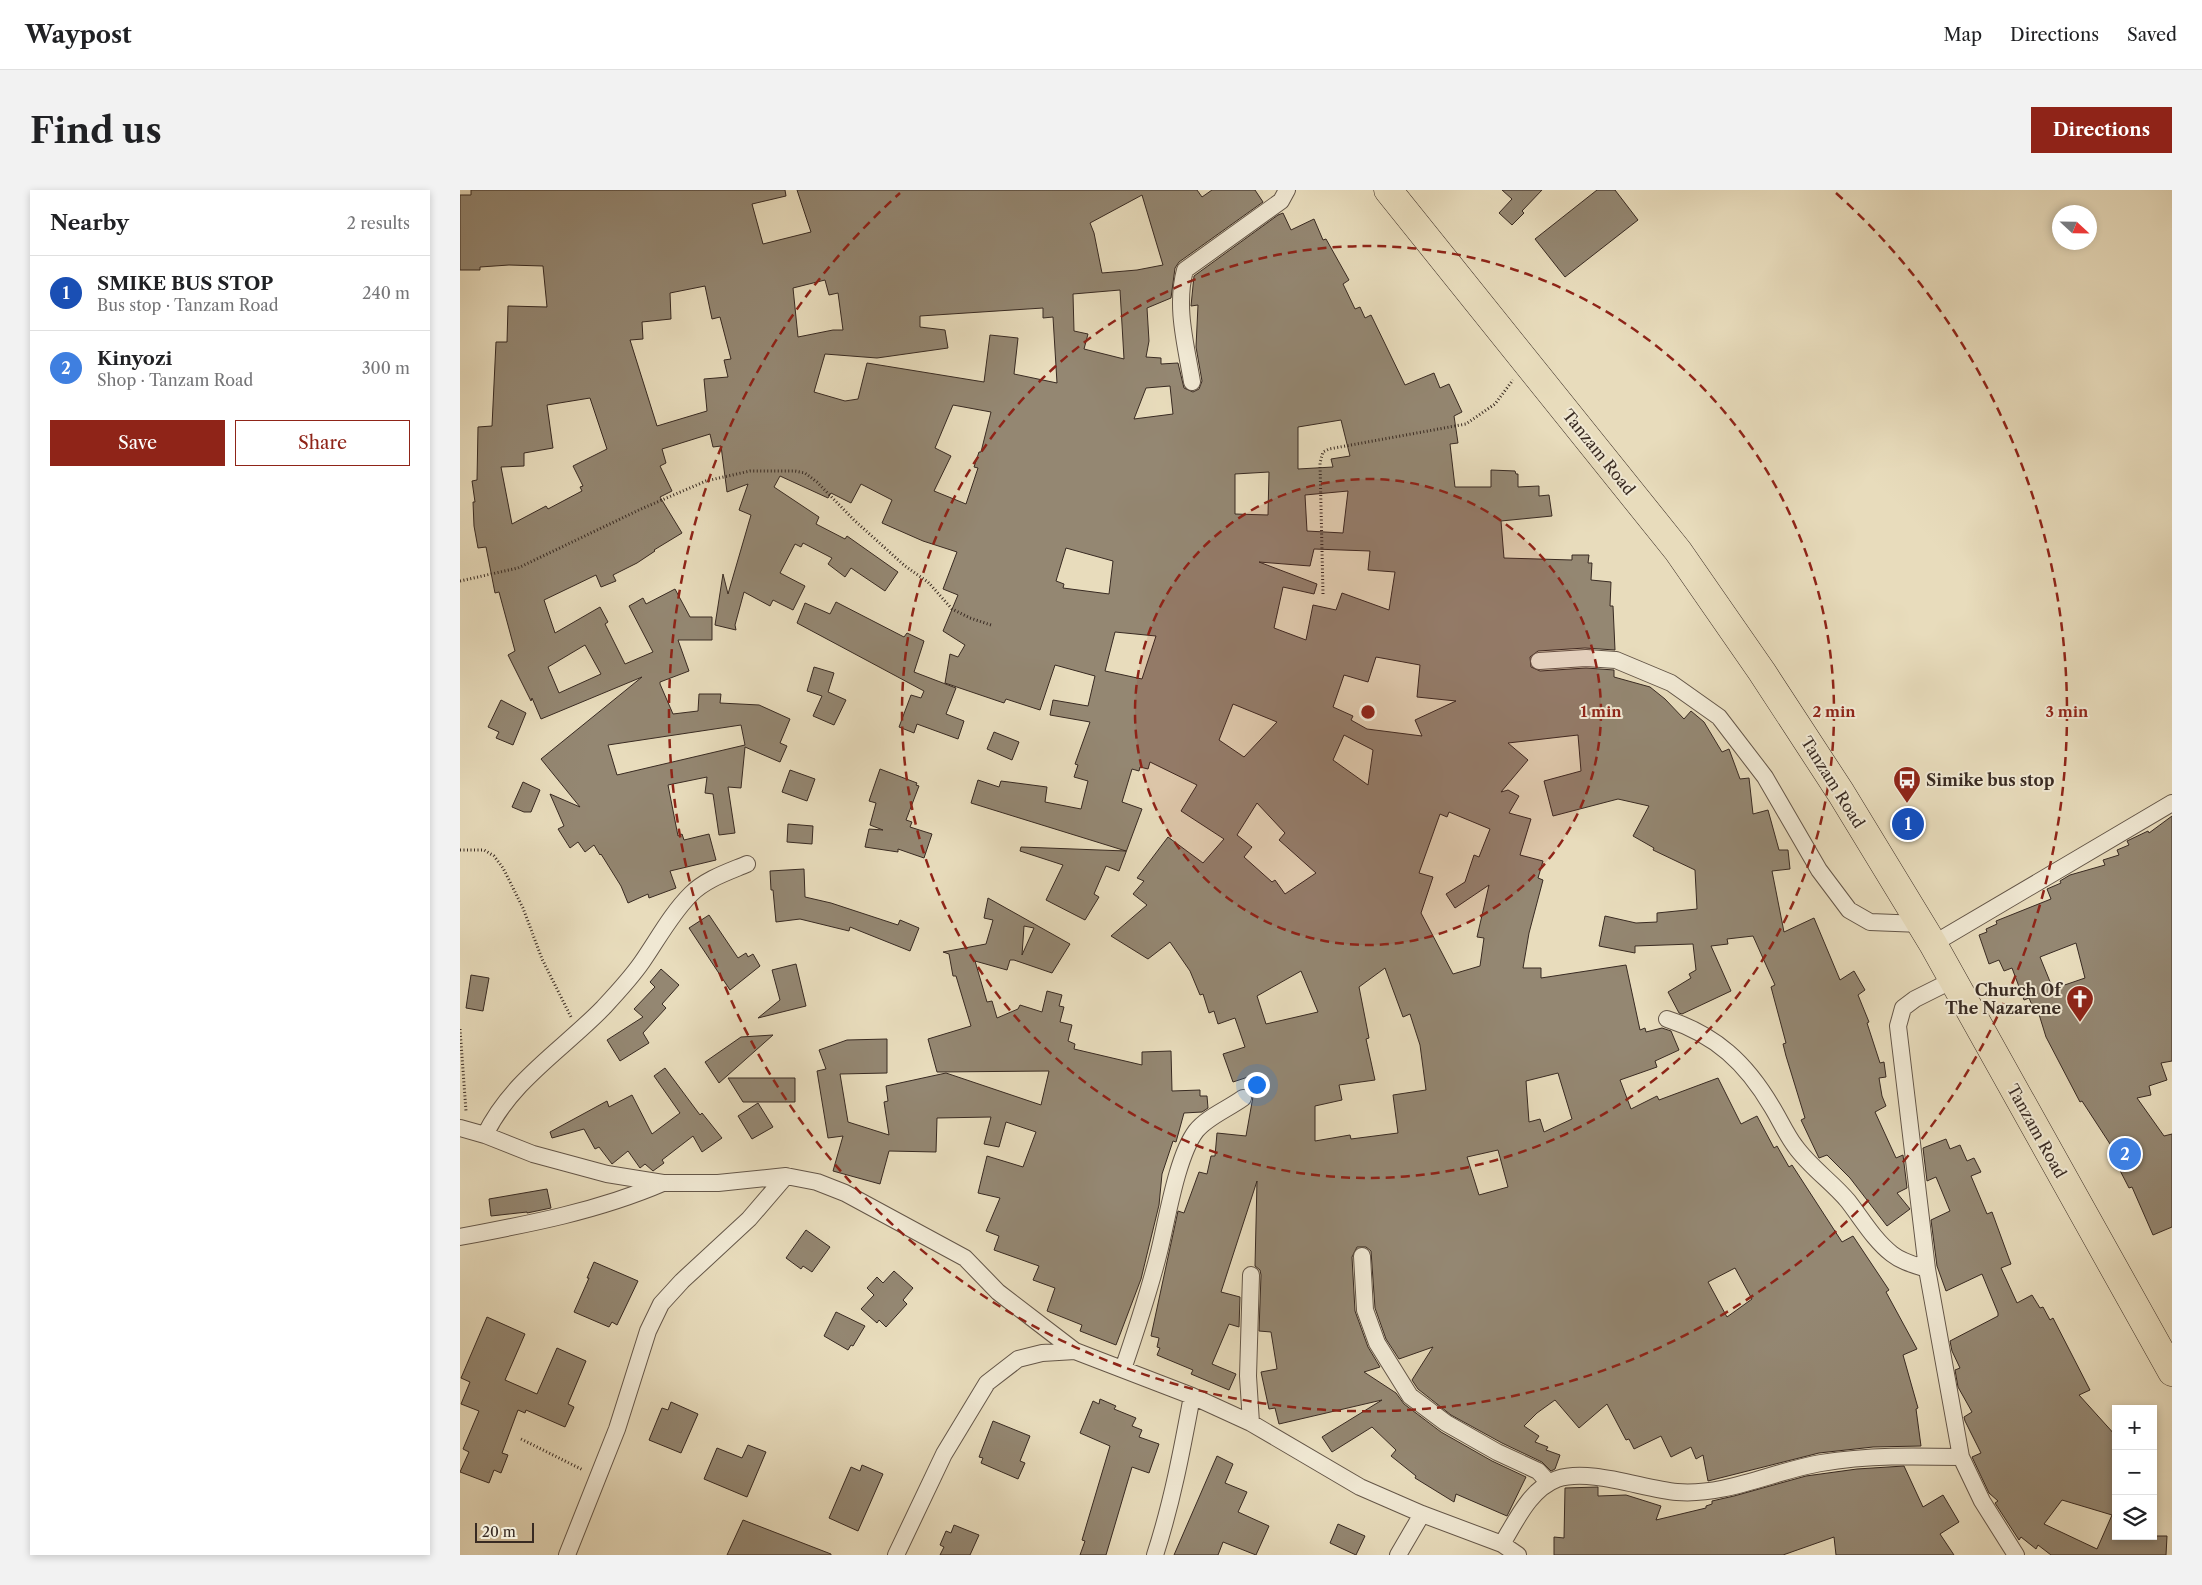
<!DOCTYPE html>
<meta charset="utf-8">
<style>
body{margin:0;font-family:"Libre Caslon Text",serif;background:#f2f2f2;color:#202124}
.controls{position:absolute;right:15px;bottom:15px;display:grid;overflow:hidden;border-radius:0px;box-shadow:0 2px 8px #0003}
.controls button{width:45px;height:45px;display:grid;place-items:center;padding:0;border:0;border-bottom:1px solid #e0e0e0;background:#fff;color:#202124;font:25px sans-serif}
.compass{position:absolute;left:1592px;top:15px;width:45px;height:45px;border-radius:50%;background:#fff;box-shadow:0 2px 8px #0003;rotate:112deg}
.scale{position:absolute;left:15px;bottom:12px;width:59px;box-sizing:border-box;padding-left:5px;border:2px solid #382a22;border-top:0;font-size:14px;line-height:18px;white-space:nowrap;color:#382a22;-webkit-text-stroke:4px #f0e8d3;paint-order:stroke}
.you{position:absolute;left:796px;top:894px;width:18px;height:18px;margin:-12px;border:4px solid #fff;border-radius:50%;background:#1a73e8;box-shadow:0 0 0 8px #1a73e833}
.badge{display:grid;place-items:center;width:32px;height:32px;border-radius:50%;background:#8f2418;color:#fff;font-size:16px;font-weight:700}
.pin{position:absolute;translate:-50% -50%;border:2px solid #fff;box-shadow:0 1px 5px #0006}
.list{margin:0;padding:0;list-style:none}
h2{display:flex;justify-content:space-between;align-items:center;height:65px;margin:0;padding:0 20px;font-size:21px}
h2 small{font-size:16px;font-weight:400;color:#757577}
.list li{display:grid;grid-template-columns:32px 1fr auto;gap:15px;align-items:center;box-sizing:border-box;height:75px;padding:0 20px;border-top:1px solid #e0e0e0}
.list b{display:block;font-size:19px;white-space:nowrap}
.list p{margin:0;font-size:16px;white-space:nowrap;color:#757577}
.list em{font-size:16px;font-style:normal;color:#757577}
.actions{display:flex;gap:10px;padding:15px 20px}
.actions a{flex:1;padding:11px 0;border:1px solid #8f2418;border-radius:0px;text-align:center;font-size:18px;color:#8f2418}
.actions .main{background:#8f2418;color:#fff}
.icon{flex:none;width:28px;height:28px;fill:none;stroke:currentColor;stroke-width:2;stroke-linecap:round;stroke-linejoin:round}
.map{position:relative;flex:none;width:1712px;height:1365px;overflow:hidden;border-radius:0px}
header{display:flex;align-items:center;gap:30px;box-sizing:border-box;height:70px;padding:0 25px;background:#fff;border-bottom:1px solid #e0e0e0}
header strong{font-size:24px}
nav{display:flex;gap:28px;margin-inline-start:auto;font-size:18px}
.intro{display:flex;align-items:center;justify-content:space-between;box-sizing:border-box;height:120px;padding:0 30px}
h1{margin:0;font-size:35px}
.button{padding:12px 22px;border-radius:0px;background:#8f2418;color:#fff;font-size:18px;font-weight:700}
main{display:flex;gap:30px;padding:0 30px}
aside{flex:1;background:#fff;border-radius:0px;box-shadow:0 2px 8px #0003}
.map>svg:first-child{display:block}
</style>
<header>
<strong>Waypost</strong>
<nav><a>Map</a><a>Directions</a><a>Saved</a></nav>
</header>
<div class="intro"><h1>Find us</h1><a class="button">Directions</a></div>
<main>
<aside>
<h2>Nearby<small>2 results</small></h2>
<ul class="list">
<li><span class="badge" style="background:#1a4fb4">1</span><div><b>SMIKE BUS STOP</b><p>Bus stop · Tanzam Road</p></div><em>240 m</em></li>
<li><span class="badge" style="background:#3f7fe0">2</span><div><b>Kinyozi</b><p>Shop · Tanzam Road</p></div><em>300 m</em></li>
</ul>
<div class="actions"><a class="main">Save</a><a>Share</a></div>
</aside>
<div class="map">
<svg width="1712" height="1365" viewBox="0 0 1712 1365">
<rect width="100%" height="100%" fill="#e8dcbc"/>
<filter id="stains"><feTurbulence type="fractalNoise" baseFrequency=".004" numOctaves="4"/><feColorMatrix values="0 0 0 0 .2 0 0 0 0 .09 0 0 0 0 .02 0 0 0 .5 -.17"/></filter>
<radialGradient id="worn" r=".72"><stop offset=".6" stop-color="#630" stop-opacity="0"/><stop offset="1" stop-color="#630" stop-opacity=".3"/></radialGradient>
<path fill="#948772" stroke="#382a22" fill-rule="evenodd" d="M11 0H325L326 6 292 14 303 54 351 42 337 0H737L742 7 752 0H795L803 12 719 72 715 78 711 108 687 118 689 151 686 167 701 168V174L718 173 724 198 733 202 739 199 742 191 736 157 738 115 731 116 734 86 818 25 823 23 831 40 854 29 863 50 866 49 889 90 883 94 895 119 900 117 905 128 911 125 945 195 974 183 980 198 989 194 1002 222 994 226 998 253 990 254 995 297H1031V280L1055 281 1056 284H1058V297L1079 296V306L1089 305 1092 326 1041 331 1044 368 1112 370V365H1129L1128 373H1132L1131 390 1151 392 1150 416H1153L1155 460 1125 458 1078 461 1070 467 1071 477 1080 481 1126 478 1154 480V487L1190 497 1205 509 1224 529 1231 521 1244 532 1262 562 1269 559 1280 589 1289 588 1293 624 1308 620 1319 660H1328L1330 679 1312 681 1324 742 1354 728 1380 790 1394 781 1405 800 1398 805 1409 832 1407 833 1420 873 1424 872 1426 887 1419 888 1422 906 1426 916 1415 922 1436 968 1443 965 1447 998 1437 1003 1450 1019 1427 1036 1390 988 1367 965 1359 968 1341 930 1345 928 1326 866 1323 854 1326 853 1311 797 1315 795 1293 746 1267 749 1268 754 1251 756 1271 801 1222 824 1219 823 1208 802 1231 788 1229 784 1236 780 1233 754 1175 756V763L1139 756 1145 726 1176 733 1197 732V723L1237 719 1235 680 1193 660 1194 658 1173 646 1189 616 1158 609 1093 626 1084 591 1121 581 1118 545 1048 553 1068 570 1041 602 1048 600 1059 606 1049 623 1071 629 1060 665 1083 671 1078 688 1083 690 1069 743 1063 778H1081V788L1166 775 1180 840 1185 838 1186 842 1202 838 1211 841 1219 860 1195 871 1197 877 1160 890 1171 919 1197 906 1199 910 1258 888 1281 934 1297 926 1314 958 1317 956 1329 977 1332 975 1382 1052 1393 1046 1429 1100 1426 1102 1457 1159 1443 1165 1458 1218 1456 1219 1461 1256 1413 1257 1359 1263 1248 1291 1243 1265 1236 1269 1231 1257 1211 1267 1201 1246 1174 1259 1169 1249 1166 1250 1147 1214 1119 1238 1095 1210 1077 1223 1064 1236 1079 1246 1075 1252 1088 1257 1086 1260 1100 1265 1095 1279 1091 1281 1082 1272 1042 1253 991 1225 958 1199 952 1190 973 1157 939 1169 926 1149 915 1118 911 1061 906 1057H897L892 1067 895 1121 908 1157 920 1177 904 1182 936 1203 944 1214 981 1242 1032 1271 1066 1287 1047 1326 996 1304 994 1312 955 1288 956 1286 931 1266 936 1260 912 1237 872 1262 862 1247 922 1210 819 1234 815 1218 809 1219 801 1182 817 1179 811 1142 799 1141 801 1085 800 1080 795 1076 797 991 761 1102 780 1107 779 1137 769 1134 752 1174 776 1184 769 1200 731 1184 733 1180 697 1165 700 1158 697 1157 699 1148 691 1146 718 1021 724 1023 739 982 747 984 751 966H755L757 943 786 946 797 884 773 892 763 864 785 857 775 828 758 834 754 821 749 823 743 804 740 805 730 781 710 752 688 769 651 746 687 715 673 704 684 691 677 688 708 647 743 673 764 649 721 621 737 595 690 572 688 579 680 577 679 581 672 579 662 612 682 619 659 681 646 676 634 704 639 707 625 730 586 710 603 675 560 661 561 657 666 661 511 613 518 590 539 597 541 591 587 597 585 612 621 619 628 591 614 587 618 575 615 574 630 532 590 525 593 510 628 516 635 486 595 475 580 520 546 509 544 513 485 493 490 464 498 467 505 455 483 441 498 405 483 399 497 362 463 351 422 333 432 310 401 294 391 313 371 303 368 308 320 286 314 297 359 327 356 334 385 349 387 346 438 382 425 401 391 378 385 387 368 374 372 368 343 353 341 357 335 354 320 383 345 396 333 420 313 410 310 416 284 402 275 435 276 440 255 435 263 384 268 404 291 325 279 320 288 294 267 302 261 256 253 257 250 244 202 259 206 273 200 276 212 301 200 307 222 343 194 360 195 361 177 373 153 385 156 391 141 397 136 385 84 410 95 443 140 417 148 432 145 434 165 474 193 462 169 416 183 408 186 414 215 399 230 427H252V450H218L229 481 200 492V494L213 524 238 521 239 504H261L260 513 299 515 330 529 320 553 327 556 320 572 285 557 281 598 268 597 275 643 259 645 253 604 245 603 247 587 208 595 218 646 222 644 224 650 249 644 256 670 210 681 216 698 189 708 188 704 168 713 161 696 141 664 140 665 134 655 125 662 118 652 110 658 98 639 104 636 90 604 120 617 81 569 182 487 81 529 72 508 71 511 48 465 55 461 39 402 35 403 26 357 18 358 14 336 13 312H15L12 291 17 290 18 237 32 236 36 152H47L48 116 87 117 83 76 49 75 20 77V80H0V5H11ZM682 5 703 75 677 80 642 83 634 43 630 33ZM365 90 369 105 378 103 383 140H373L338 147 333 98ZM245 96 252 129 260 127 271 169 264 170 268 187 244 189 247 221 197 236 170 150 183 149 182 132 211 129 210 103ZM660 100 664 169 624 159 628 144 614 141 613 104ZM583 118V128L593 127 597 193 554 184 558 148 530 145 524 192 407 173 398 209 385 211 354 202 365 164 417 168 488 158 485 140 460 137V126ZM710 196 713 224 674 229 686 198ZM130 208 147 259 113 276 123 296 120 297 122 301 88 319 86 316 52 334 41 277 64 276V263L93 258 87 215ZM493 215 531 222 521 262H519L514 277 518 278 506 314 474 301 491 266 475 258ZM881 230 890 266 871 269 873 277 838 279V237ZM809 282 808 325 775 324V284ZM888 301 883 343 847 341 845 305ZM606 358 653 371 649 404 603 398 604 394 596 391ZM854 359 910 361 908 380 935 382 929 420 882 403 876 420 853 415 846 450 814 438 823 397 854 404 857 394 799 372 850 376ZM655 442 696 446 682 489 645 481ZM125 455 141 484 99 503 88 477ZM916 467 960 475 957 507 996 511 955 530 962 546 907 539 891 530 893 526 873 517 884 485 908 492ZM773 514 817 532 784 567 759 550ZM281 535 285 555 157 585 148 555ZM884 545 913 560 908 595 873 570ZM797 613 825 643 819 650 856 683 825 704 815 690 812 692 784 667 792 657 777 645ZM989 622 1030 639 1019 667 1014 665 1005 692 986 704 995 718 1029 695 1017 747 1024 748 1020 776 993 784 961 723 973 687 959 683 980 624 987 627ZM925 778 943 827 950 824 960 855 966 900 933 905 938 943 891 949 890 945 855 951V916L882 910 879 895 915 890 906 849 909 848 899 797ZM841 781 858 822 806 834 797 806ZM1098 883 1112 929 1084 942 1080 929 1069 932 1066 891ZM1038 960 1048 997 1019 1005 1007 967ZM1275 1078 1292 1109 1267 1127 1248 1092Z
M1042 0H1082L1062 21 1064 23 1052 35 1039 23 1052 9Z
M1137 0H1155L1178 30 1105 87 1075 49Z
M376 412 444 447 447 443 464 451 454 482 496 498 486 524 504 531 498 549 457 534 454 543 439 537 451 505 461 508 464 501 337 433 345 413 370 424Z
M354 477 374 483 368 502 386 510 374 535 353 526 362 506 347 501Z
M41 510 66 523 53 555 36 548 39 542 28 537Z
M534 542 559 552 552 570 527 559Z
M420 579 457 593 456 595 459 596 446 630 452 632 450 637 472 644 464 668 438 659V662L405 657 409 639 423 640 410 635 416 613 409 611Z
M330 580 355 589 347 611 322 602Z
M63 592 80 600 71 622H64L52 617Z
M1712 626V871L1701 873 1707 890 1689 896 1691 905 1677 908 1704 946 1712 944V1037L1693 1045 1672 997 1669 998 1649 959 1652 957 1622 911 1620 912 1586 847 1578 821 1575 822 1569 808 1564 810 1552 778 1544 781 1539 770 1529 774 1519 745 1527 742 1526 739 1537 734 1536 731 1591 709 1587 699 1601 693 1600 691 1610 685 1645 675 1643 670 1659 665 1657 660 1669 655 1667 651 1688 641 1689 643ZM1616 753 1625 788 1593 799 1580 767Z
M328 634 353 636 352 654 327 652Z
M344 679 345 707 371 713 438 735 440 730 459 738 450 761 390 737 389 741 340 729 316 732 313 700H311L310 681Z
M528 708 610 754 592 783 554 770H550L547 780 515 771 527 812 532 811 537 828 558 819 560 815 582 822 587 801 602 805 599 816 604 817 600 832 612 835 608 851 615 854 614 859 682 875V862L711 861 712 901 740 900V906H747L748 918 742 922 724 923 716 952 713 951 702 984 699 1015 681 1089 656 1155 620 1141 622 1135 587 1121 595 1098 573 1090 579 1076 534 1060 539 1046 526 1041 540 1008 518 1003 527 966 563 977 576 942 546 932 539 957 524 954 531 927 477 928 476 962 429 961 420 994 373 981 383 946 368 948 357 881 366 879 359 860 387 850 427 849V883L380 884 388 932 429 945 424 912 428 911 426 896 486 883 581 915 589 881 477 882 468 849 511 836 496 786H493L489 764 483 762 526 754 533 730 524 728ZM564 736 574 738 562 765Z
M249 725 278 768 286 763 288 767 293 764 300 776 270 800 229 738Z
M336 774 346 816 298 828 320 810 312 780Z
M201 779 219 795 202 814 206 818 183 843 189 853 160 871 147 850 183 827 174 819 195 797 190 792Z
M11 785 29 788 23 821 6 818Z
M313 845 259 893 245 872 281 847Z
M205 878 240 925 242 923 262 948 242 962 233 946 202 970 204 973 193 981 185 974 180 978 168 961 152 974 139 957 135 959 124 939 92 948 90 942 147 911 149 917 172 905 192 944 220 923 194 886Z
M268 888H335V912H283Z
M298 913 313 937 292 949 278 926Z
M1486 949 1490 959 1500 955 1507 971 1514 968 1521 982 1511 986 1527 1024 1532 1022 1551 1074 1541 1078 1557 1113 1572 1105 1580 1118 1583 1117 1590 1130 1593 1128 1630 1200 1619 1205 1656 1246V1346H1707L1706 1365H1591L1578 1355 1576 1359 1561 1347 1559 1350 1535 1313 1538 1311 1529 1303 1512 1267 1521 1263 1505 1231 1504 1227 1512 1222 1498 1197 1495 1180 1500 1178 1492 1161 1490 1151 1538 1126V1123L1522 1084 1486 1101 1477 1076 1471 1030 1490 1021 1476 987 1467 991 1463 958ZM1602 1310 1652 1325 1637 1359 1584 1334Z
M87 999 91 1018 67 1023V1022L31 1026 29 1009Z
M346 1040 370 1057 352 1082 343 1076 341 1079 326 1068Z
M134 1072 178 1091 157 1135 152 1132 149 1137 114 1122 129 1088H127Z
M434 1081 453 1098 443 1110 447 1114 426 1137 419 1130 417 1133 401 1119 414 1105 407 1098 417 1087 423 1093Z
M376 1122 405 1136 393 1156 391 1155 388 1160 364 1146Z
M27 1127 65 1144 45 1190 77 1204 97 1158 126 1171 108 1214 114 1217 105 1237 66 1220 65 1223 58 1220 42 1263 48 1265 41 1283 34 1280 29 1293 0 1282 9 1262 3 1259 19 1221 1 1214 10 1192 1 1188Z
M640 1209 656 1216 654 1219 676 1228 672 1236 682 1240 679 1247 699 1254 689 1283 672 1277 646 1365H620L625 1351 622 1350 650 1256 620 1243 633 1211 639 1214Z
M211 1212 238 1224 221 1263 189 1250 202 1218 208 1220Z
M533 1231 570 1246 560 1271 565 1273 558 1289 521 1273 523 1268 519 1267Z
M288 1255 306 1262 287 1307 244 1289 257 1258 282 1268Z
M757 1266 773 1274 765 1293 787 1302 778 1322 809 1336 796 1365 763 1352 758 1365H714Z
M402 1275 423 1284 398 1341 369 1328 391 1277 400 1281Z
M1444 1276 1463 1317 1483 1305 1499 1332 1480 1344 1494 1365H1376L1374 1347 1323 1365H1094V1347L1104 1348 1105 1298 1138 1297V1306L1166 1305 1201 1316 1196 1330 1246 1318V1316L1252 1314V1311L1274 1306 1346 1286 1397 1279Z
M283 1330 371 1364V1365H267Z
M878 1334 905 1346 896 1365 870 1353Z
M494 1335 519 1345 510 1365H480L484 1357 480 1355 486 1341 491 1343Z"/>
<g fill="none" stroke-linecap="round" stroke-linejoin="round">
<defs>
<path id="minor" d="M732 192C726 155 715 117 725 80L821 11 827 0
M1079 471 1126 468 1156 470 1211 493 1259 527 1305 587 1359 680 1389 720 1410 732 1461 734
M1473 754 1712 613
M1493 790 1455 809 1443 818 1438 836 1467 1079 1501 1267 1522 1311 1556 1365
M1207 829C1256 845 1286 873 1312 917 1320 930 1326 944 1335 956 1350 977 1372 992 1388 1011 1402 1029 1414 1050 1432 1064 1442 1072 1455 1075 1467 1079
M0 938 25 945 73 964 147 984 203 993H258L326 986 357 992 385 1003 505 1068 538 1102 615 1161
M25 945C51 891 102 860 143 818 156 804 171 788 182 772 198 749 211 724 231 704 246 689 268 682 287 674
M0 1047C69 1034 138 1021 203 993
M902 1066 905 1120 917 1153 950 1206 986 1233 1037 1262 1078 1281 1089 1293
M791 1085 788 1186 791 1233
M663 1179C676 1141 689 1102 699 1062 707 1030 717 966 736 941 747 927 768 919 783 908
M1042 1354C1056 1331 1070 1299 1097 1289 1130 1278 1183 1299 1217 1302 1266 1306 1314 1281 1361 1273 1408 1265 1455 1266 1501 1267
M107 1365 157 1239 188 1141 201 1114 222 1091 289 1029 326 986
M436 1365 484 1264 527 1193 558 1169 582 1163 615 1161 732 1206 791 1233 900 1297 962 1324 1042 1354 1058 1365
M695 1365C712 1313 722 1260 732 1206
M938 1365 962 1324"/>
<path id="trunk" d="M928 0 1218 361 1302 482 1381 603 1473 754 1712 1182"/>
</defs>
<use href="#minor" stroke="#645648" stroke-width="18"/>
<use href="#trunk" stroke="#382a22" stroke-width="29"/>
<path stroke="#382a22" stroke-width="3" stroke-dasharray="1 2.5" stroke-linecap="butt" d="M0 391 58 378 181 319 246 291 290 281H335L345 283 357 292 394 330 445 376 468 392 492 419 510 428 531 435
M863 404 860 273 863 262 869 259 1006 234 1035 214 1053 190
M0 660H24L34 666 43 678 63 718 82 769 111 827
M0 839 6 921
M61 1249 123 1280"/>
<use href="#minor" stroke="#f0e8d3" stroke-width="16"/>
<use href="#trunk" stroke="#e8dcbc" stroke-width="28"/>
</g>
<circle cx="908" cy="522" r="233" fill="#8f2418" fill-opacity=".12"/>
<g fill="none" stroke="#8f2418" stroke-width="2.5" stroke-dasharray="9 6">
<circle cx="908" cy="522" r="233"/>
<circle cx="908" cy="522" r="466"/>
<path d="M1376 3A699 699 0 1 1 440 3"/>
</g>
<defs>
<symbol id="bus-pin" viewBox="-11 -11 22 30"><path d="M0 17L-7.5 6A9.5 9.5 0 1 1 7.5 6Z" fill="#8f2418" stroke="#f0e8d3"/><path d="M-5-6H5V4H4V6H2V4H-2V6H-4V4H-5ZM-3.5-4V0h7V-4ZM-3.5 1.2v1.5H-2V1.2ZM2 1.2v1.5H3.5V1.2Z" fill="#fff"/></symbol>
<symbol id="church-pin" viewBox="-11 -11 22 30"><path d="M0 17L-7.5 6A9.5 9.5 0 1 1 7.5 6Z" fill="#8f2418" stroke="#f0e8d3"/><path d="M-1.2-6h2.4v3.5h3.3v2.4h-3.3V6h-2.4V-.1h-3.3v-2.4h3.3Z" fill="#fff"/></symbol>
</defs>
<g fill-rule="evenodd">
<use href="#bus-pin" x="1431" y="574" width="32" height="43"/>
<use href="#church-pin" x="1604" y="793" width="32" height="43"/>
</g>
<g text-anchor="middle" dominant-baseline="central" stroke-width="4" stroke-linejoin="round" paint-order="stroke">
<g font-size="16" fill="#382a22" stroke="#f0e8d3">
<text transform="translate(1139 262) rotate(51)">Tanzam Road</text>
<text transform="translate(1373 592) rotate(58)">Tanzam Road</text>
<text transform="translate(1577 941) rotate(61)">Tanzam Road</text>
</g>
<g font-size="16" font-weight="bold" fill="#382a22" stroke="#f0e8d3" text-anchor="start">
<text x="1466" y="590">Simike bus stop</text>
<text x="1601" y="800" text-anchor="end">Church Of<tspan x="1601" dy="18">The Nazarene</tspan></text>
</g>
</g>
<circle cx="908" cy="522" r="8" fill="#8f2418" stroke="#f0e8d3" stroke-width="2.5"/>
<g font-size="15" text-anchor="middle" font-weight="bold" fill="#8f2418" stroke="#f0e8d3" stroke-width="4" stroke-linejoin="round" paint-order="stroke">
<text x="1141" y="527">1 min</text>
<text x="1374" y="527">2 min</text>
<text x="1607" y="527">3 min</text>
</g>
<rect width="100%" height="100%" filter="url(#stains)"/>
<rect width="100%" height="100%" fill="url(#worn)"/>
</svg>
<div class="controls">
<button>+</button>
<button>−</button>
<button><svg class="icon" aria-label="layers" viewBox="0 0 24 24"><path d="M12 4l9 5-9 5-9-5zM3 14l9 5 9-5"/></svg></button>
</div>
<svg class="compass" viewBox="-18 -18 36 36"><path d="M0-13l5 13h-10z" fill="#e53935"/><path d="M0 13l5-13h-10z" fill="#757577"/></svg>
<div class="scale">20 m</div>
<div class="you"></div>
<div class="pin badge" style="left:1448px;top:634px;background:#1a4fb4">1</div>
<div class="pin badge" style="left:1665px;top:964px;background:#3f7fe0">2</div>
</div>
</main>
